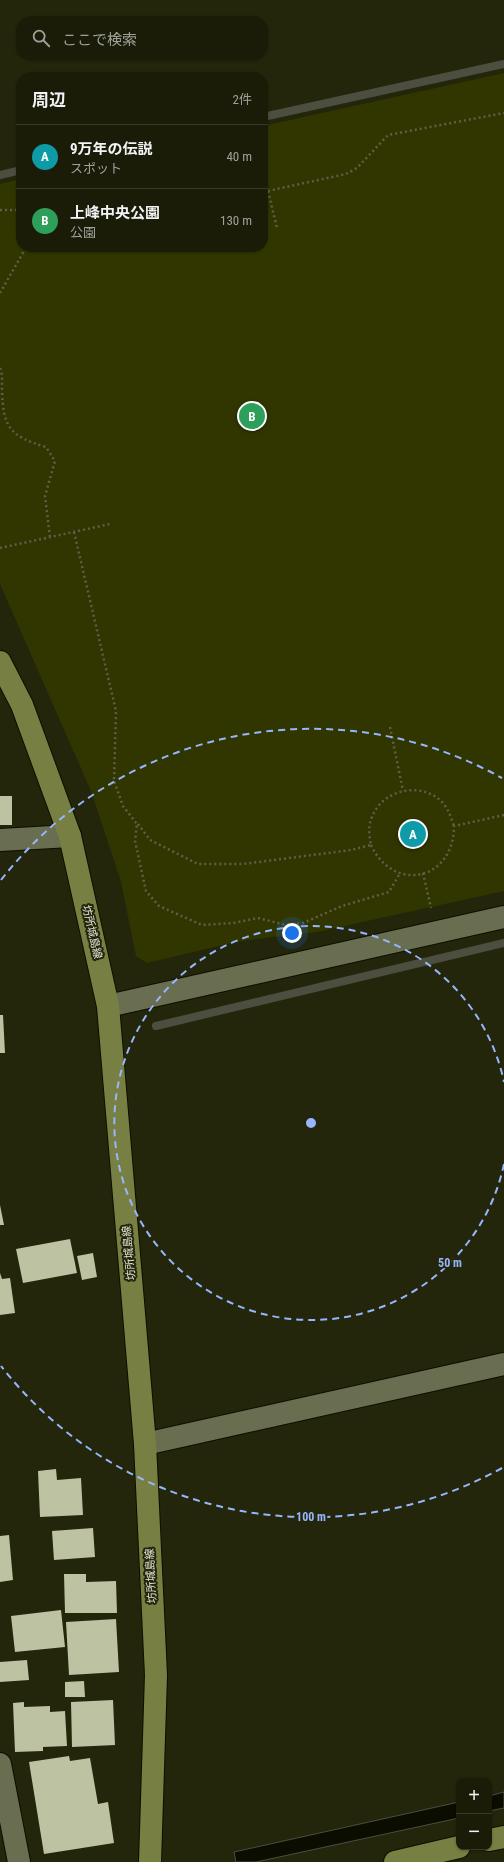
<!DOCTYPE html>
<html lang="ja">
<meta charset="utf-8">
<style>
body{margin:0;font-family:"Roboto Condensed","Noto Sans JP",sans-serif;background:#272916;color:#f1f3f6}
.controls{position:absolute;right:12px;bottom:12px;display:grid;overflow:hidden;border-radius:8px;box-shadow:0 1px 3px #0004}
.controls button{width:36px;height:36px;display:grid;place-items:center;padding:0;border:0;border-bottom:1px solid #383a29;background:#1a1c08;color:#f1f3f6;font:20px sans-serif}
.you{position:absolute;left:292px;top:933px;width:14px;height:14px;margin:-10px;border:3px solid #fff;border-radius:50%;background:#1a73e8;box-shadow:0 0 0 6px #1a73e833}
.badge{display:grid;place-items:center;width:26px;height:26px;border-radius:50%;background:#96b6fd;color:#fff;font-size:13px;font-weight:700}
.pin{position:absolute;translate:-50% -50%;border:2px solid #fff;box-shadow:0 1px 4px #0006}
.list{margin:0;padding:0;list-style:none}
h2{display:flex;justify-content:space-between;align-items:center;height:52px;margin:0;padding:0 16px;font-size:17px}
h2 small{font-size:13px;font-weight:400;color:#9fa19c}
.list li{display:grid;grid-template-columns:26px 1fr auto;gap:12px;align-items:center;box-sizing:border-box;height:64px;padding:0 16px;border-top:1px solid #383a29}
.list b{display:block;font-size:15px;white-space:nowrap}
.list p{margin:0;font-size:13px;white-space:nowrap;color:#9fa19c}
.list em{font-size:13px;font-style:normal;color:#9fa19c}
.icon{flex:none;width:22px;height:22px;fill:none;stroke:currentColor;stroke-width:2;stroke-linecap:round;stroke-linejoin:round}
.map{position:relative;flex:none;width:504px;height:1862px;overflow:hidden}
.search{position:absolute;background:#1a1c08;box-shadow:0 1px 3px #0004;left:16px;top:16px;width:252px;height:44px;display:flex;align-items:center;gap:10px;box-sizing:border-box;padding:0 14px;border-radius:16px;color:#9fa19c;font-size:15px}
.panel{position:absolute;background:#1a1c08;box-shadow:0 1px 3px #0004;left:16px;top:72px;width:252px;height:180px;border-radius:16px}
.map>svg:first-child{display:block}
</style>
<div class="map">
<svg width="504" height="1862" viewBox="0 0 504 1862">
<rect width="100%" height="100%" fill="#23260b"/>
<path fill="#313600" d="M504 73V891L317 932 240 941 147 963 136 956 121 882 91 791 0 584V184L21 179V247H263V126Z"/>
<path fill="#0b0d00" stroke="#4c4e40" d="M504 1792V1808L489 1811V1796Z
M459 1802V1818L256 1862H236L234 1852Z"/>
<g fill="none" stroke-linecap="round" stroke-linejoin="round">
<path stroke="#4c4e40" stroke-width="8" d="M263 117 504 64
M0 175 21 170
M156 1026 504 943"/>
</g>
<path fill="#bcc2a2" d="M0 796H12V825H0Z
M0 1015H3L5 1053H0Z
M0 1205 4 1225H0Z
M70 1239 77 1273 23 1283 16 1249Z
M93 1253 97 1277 82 1280 77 1256Z
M0 1273 2 1279 10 1278 15 1313 0 1315Z
M56 1469 57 1480 81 1478 83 1515 40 1517 38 1471Z
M93 1528 95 1557 54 1560 52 1531Z
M9 1535 13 1580 0 1582V1536Z
M64 1574H86V1582L116 1581 117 1613H65Z
M61 1610 65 1647 15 1652 11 1616Z
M116 1619 119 1672 69 1675 66 1622Z
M27 1660 29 1680 0 1682V1662Z
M84 1681 85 1697H65V1682Z
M113 1700 115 1745 72 1747 71 1702Z
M24 1702V1707L50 1706V1712L65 1711 67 1746 43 1747V1751L15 1752 13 1703Z
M69 1756 70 1761 90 1758 98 1804 108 1802 114 1843 44 1854 29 1762Z"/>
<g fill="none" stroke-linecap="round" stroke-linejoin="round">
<defs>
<path id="minor" d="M0 840 70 836
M108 1006 504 917
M145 1444 504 1364
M0 1764 19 1862"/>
<path id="major" d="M0 662 22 705 70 836 108 1006 145 1444 156 1675 150 1862
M489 1840 504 1837
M395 1862 459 1847"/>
</defs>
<use href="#minor" stroke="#0c0f00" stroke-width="24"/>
<use href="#major" stroke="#0c0f00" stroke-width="24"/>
<path stroke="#5d6048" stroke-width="2.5" stroke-dasharray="2 3" stroke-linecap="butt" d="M268 191 277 228
M263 192 346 174 357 168 388 135 504 113
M0 210H21
M0 293 24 251 35 247
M0 368C3 375 2 383 2 390 3 428 10 436 46 447L55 461 45 496 50 537
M74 532 116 711 114 781 123 806 137 824 135 841 146 891 159 906 202 925 233 923 258 918 286 925 303 923 342 906 389 892 400 873
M0 548 110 524
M390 727 403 791
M138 824 150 840 198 864H243L351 850 371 845C369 835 368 826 372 817 382 790 420 781 441 801 448 808 451 817 454 826
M371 845C394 894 454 880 454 826L504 815
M423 873 431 908"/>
<use href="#minor" stroke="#696e50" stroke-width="22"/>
<use href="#major" stroke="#778042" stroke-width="22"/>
</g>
<g fill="none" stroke="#96b6fd" stroke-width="2" stroke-dasharray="7 5">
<path d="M504 1164A197 197 0 1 1 504 1082"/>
<path d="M502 1468A394 394 0 0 1 1 1366M1 880A394 394 0 0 1 502 778"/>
</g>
<g text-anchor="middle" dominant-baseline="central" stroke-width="4" stroke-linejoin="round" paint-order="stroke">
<g font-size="11" fill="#e2e5d4" stroke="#23260b">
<text transform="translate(92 932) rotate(77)">坊所城島線</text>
<text transform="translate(129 1253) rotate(-95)">坊所城島線</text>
<text transform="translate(151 1576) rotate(-93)">坊所城島線</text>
</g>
</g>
<circle cx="311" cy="1123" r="6" fill="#96b6fd" stroke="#23260b" stroke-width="2"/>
<g font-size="12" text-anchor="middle" font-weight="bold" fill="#96b6fd" stroke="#23260b" stroke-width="4" stroke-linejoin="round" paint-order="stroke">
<text x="450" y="1267">50 m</text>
<text x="311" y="1521">100 m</text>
</g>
</svg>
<div class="controls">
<button>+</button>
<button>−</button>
</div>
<div class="you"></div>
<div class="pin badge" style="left:413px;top:834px;background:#0f9aa8">A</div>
<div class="pin badge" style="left:252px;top:416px;background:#2e9e5b">B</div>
<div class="search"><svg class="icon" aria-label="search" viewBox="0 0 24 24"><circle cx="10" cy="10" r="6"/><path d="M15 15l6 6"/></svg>ここで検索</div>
<section class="panel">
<h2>周辺<small>2件</small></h2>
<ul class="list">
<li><span class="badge" style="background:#0f9aa8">A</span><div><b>9万年の伝説</b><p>スポット</p></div><em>40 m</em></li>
<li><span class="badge" style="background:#2e9e5b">B</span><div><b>上峰中央公園</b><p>公園</p></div><em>130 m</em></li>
</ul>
</section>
</div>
